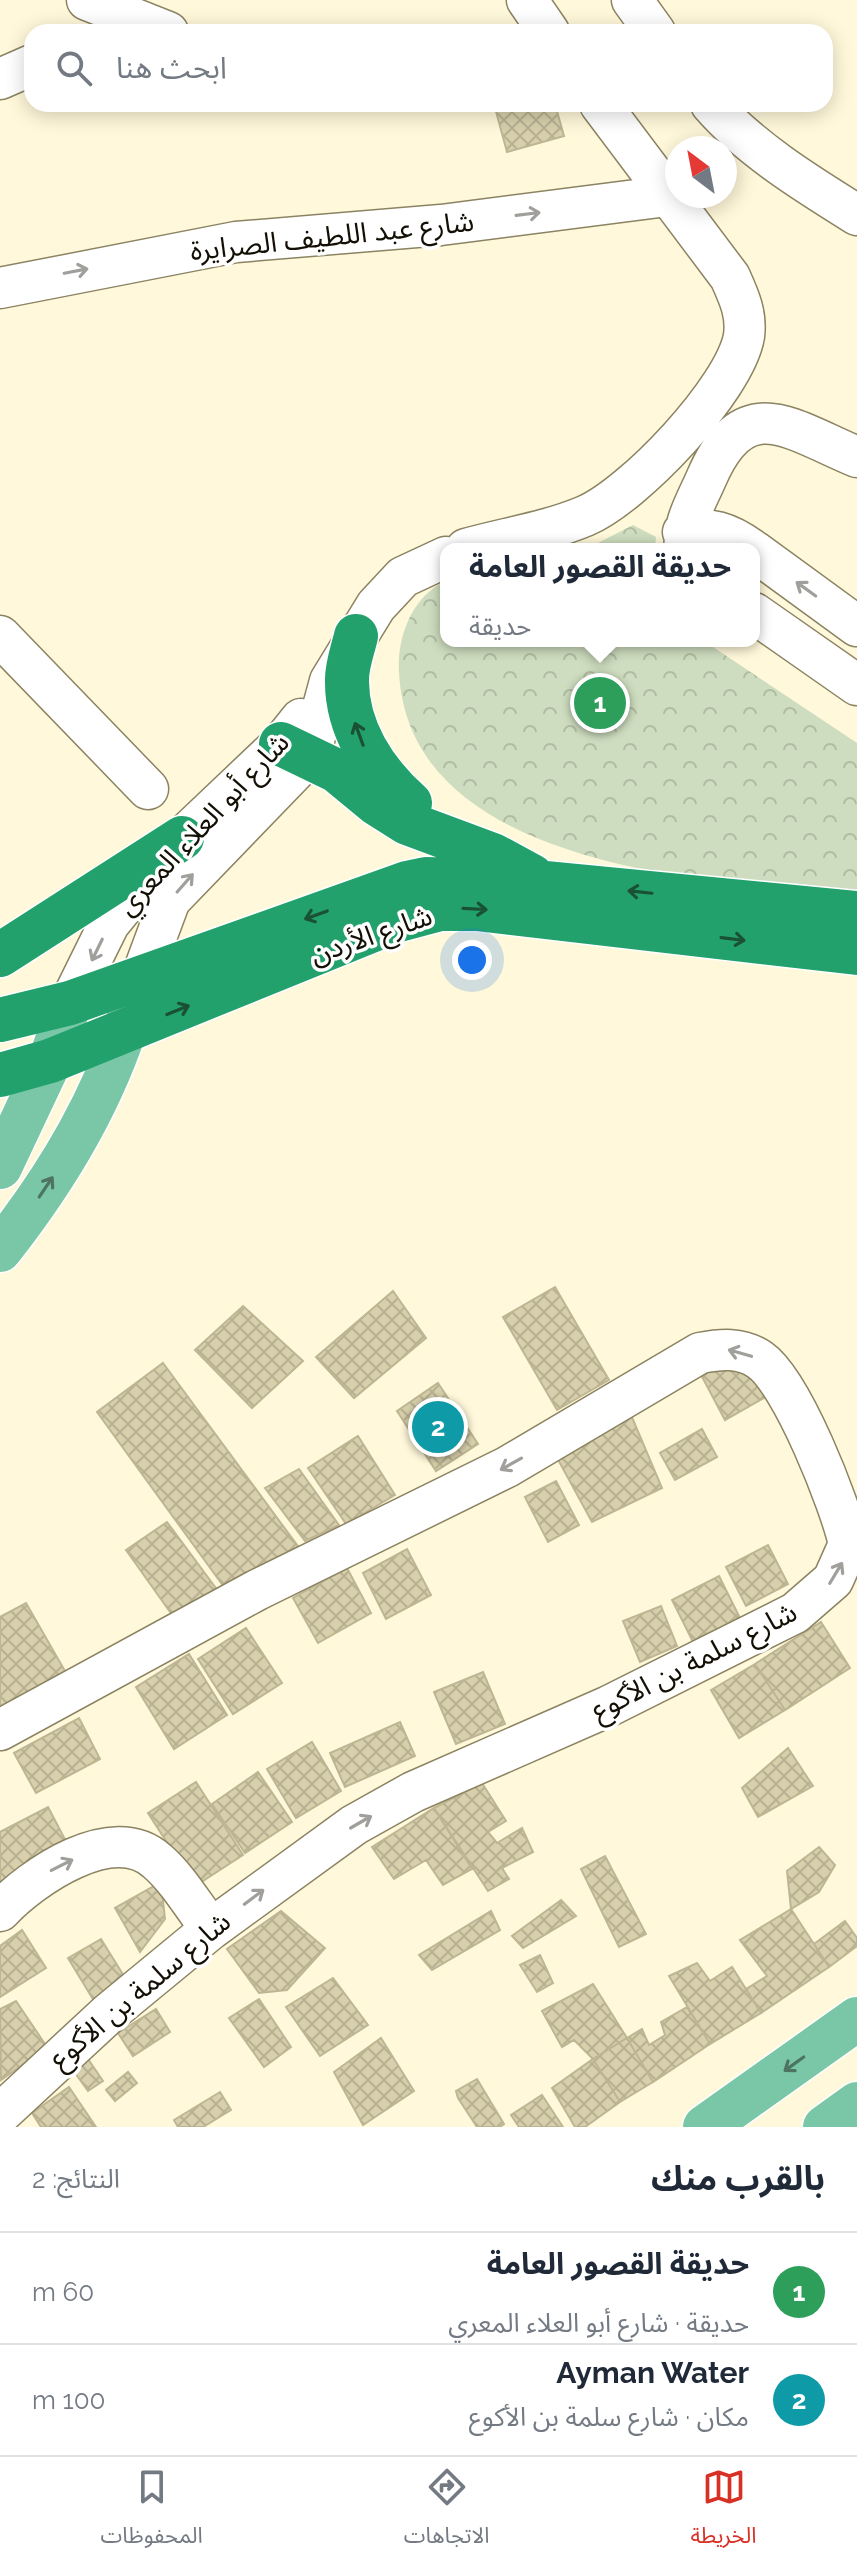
<!DOCTYPE html>
<html lang="ar">
<meta charset="utf-8">
<style>
body{margin:0;font-family:Raleway,"Noto Sans Arabic",sans-serif;background:#f6f6f7;color:#1f2937;direction:rtl}
.compass{position:absolute;left:665px;top:136px;width:72px;height:72px;border-radius:50%;background:#fff;box-shadow:0 4px 20px #0003;rotate:328deg}
.you{position:absolute;left:472px;top:960px;width:28px;height:28px;margin:-20px;border:6px solid #fff;border-radius:50%;background:#1a73e8;box-shadow:0 0 0 12px #1a73e833}
.badge{display:grid;place-items:center;width:52px;height:52px;border-radius:50%;background:#d93025;color:#fff;font-size:26px;font-weight:700}
.pin{position:absolute;translate:-50% -50%;border:4px solid #fff;box-shadow:0 2px 8px #0006}
.popup{position:absolute;left:440px;top:543px;width:320px;height:104px;box-sizing:border-box;display:grid;place-content:center;border-radius:16px;background:#fff;filter:drop-shadow(0 2px 6px #0005);font-size:26px;white-space:nowrap;color:#747a83}
.popup b{font-size:30px;color:#1f2937}
.popup::after{content:'';position:absolute;left:50%;top:100%;margin-left:-16px;border:16px solid transparent;border-top-color:#fff}
.list{margin:0;padding:0;list-style:none}
h2{display:flex;justify-content:space-between;align-items:center;height:104px;margin:0;padding:0 32px;font-size:34px}
h2 small{font-size:26px;font-weight:400;color:#747a83}
.list li{display:grid;grid-template-columns:52px 1fr auto;gap:24px;align-items:center;box-sizing:border-box;height:112px;padding:0 32px;border-top:2px solid #e0e1e3}
.list b{display:block;font-size:30px;white-space:nowrap}
.list p{margin:0;font-size:26px;white-space:nowrap;color:#747a83}
.list em{font-size:26px;font-style:normal;color:#747a83}
.icon{flex:none;width:44px;height:44px;fill:none;stroke:currentColor;stroke-width:2;stroke-linecap:round;stroke-linejoin:round}
.map{position:relative;flex:none;width:857px;height:2127px;overflow:hidden;direction:ltr}
.search{position:absolute;background:#fff;box-shadow:0 4px 20px #0003;left:24px;right:24px;top:24px;height:88px;display:flex;align-items:center;gap:20px;box-sizing:border-box;padding:0 28px;border-radius:24px;color:#747a83;font-size:30px}
.sheet{height:328px;background:#fff}
nav{display:flex;justify-content:space-around;align-items:center;box-sizing:border-box;height:112px;border-top:2px solid #e0e1e3;background:#fff;font-size:22px;color:#747a83}
nav a{display:grid;justify-items:center;gap:4px}
nav .on{color:#d93025}
.map>svg:first-child{display:block}
</style>
<div class="map">
<svg width="857" height="2127" viewBox="0 0 857 2127">
<defs>
<pattern id="park-crowns" width="20" height="18" patternUnits="userSpaceOnUse" patternTransform="scale(2)"><rect width="20" height="18" fill="#ceddbf"/><path d="M2 6a3 3 0 1 1 6 0M12 15a3 3 0 1 1 6 0" fill="none" stroke="#b0bca2"/></pattern>
<pattern id="building-cross-hatch" width="8" height="8" patternUnits="userSpaceOnUse" patternTransform="scale(2)"><rect width="8" height="8" fill="#d8d0ac"/><path d="M0 0l8 8M0 8l8-8" fill="none" stroke="#b8b192"/></pattern>
</defs>
<rect width="100%" height="100%" fill="#fff8da"/>
<path fill="url(#park-crowns)" d="M633 525 656 537 655 549H574L598 543Z
M446 581V641H704L857 743V899C712 880 409 870 399 672 397 637 412 596 446 581Z"/>
<path fill="url(#building-cross-hatch)" stroke="#beb693" stroke-width="2" d="M494 104H555L564 136 507 152Z
M555 1287 609 1380 557 1410 503 1317Z
M393 1291 426 1338 354 1398 316 1357Z
M243 1306 303 1361 252 1408 195 1350Z
M741 1362 769 1395 725 1420 700 1373Z
M163 1363 300 1549 224 1587 97 1412Z
M438 1383 478 1444 436 1471 397 1411Z
M631 1415 662 1488 592 1522 556 1456Z
M702 1429 717 1457 675 1480 660 1453Z
M358 1436 395 1495 346 1524 308 1468Z
M299 1469 339 1525 305 1541 265 1488Z
M556 1481 579 1525 548 1542 525 1497Z
M167 1522 218 1591 175 1619 126 1550Z
M768 1545 788 1584 746 1606 726 1567Z
M407 1549 431 1595 386 1619 363 1573Z
M347 1568 371 1613 318 1643 293 1598Z
M719 1576 741 1620 694 1644 672 1600Z
M26 1603 69 1678 0 1714V1617Z
M661 1606 677 1646 640 1662 623 1621Z
M821 1622 850 1668 785 1710 755 1664Z
M246 1628 282 1683 233 1714 198 1659Z
M189 1654 227 1715 174 1749 136 1687Z
M755 1664 785 1710 739 1738 711 1690Z
M483 1672 505 1724 456 1744 434 1692Z
M79 1718 100 1759 36 1793 14 1753Z
M400 1722 415 1756 345 1787 330 1753Z
M312 1742 341 1791 296 1818 267 1769Z
M788 1748 813 1786 758 1817 742 1788Z
M258 1772 292 1822 245 1853 212 1804Z
M196 1782 243 1855 195 1886 148 1813Z
M482 1783 506 1821 488 1832 497 1843 522 1828 533 1852 502 1868 509 1879 488 1891 434 1808Z
M48 1807 69 1847 0 1887V1832Z
M434 1808 472 1869 443 1885 426 1860 394 1879 372 1847Z
M819 1847 835 1865 819 1892 791 1909 787 1871Z
M605 1856 646 1934 619 1947 581 1869Z
M161 1882 165 1919 140 1952 115 1908Z
M561 1900 576 1916 523 1948 512 1936Z
M791 1909 829 1967 761 2013 746 1989 767 1976 740 1940Z
M281 1911 325 1948 287 1990 259 1993 227 1949Z
M491 1911 500 1930 432 1970 419 1955Z
M845 1921 857 1938V1946L829 1967 814 1944Z
M22 1930 46 1968 0 1997V1946Z
M101 1939 127 1981 94 2001 68 1958Z
M540 1955 553 1983 537 1992 520 1965Z
M697 1963 710 1981 732 1967 761 2013 710 2044 669 1976Z
M333 1978 368 2025 320 2056 286 2007Z
M593 1984 627 2038 593 2059 574 2040 562 2047 542 2011Z
M259 1999 291 2047 264 2067 229 2018Z
M16 2001 47 2047 1 2080 0 2009Z
M687 2007 710 2044 653 2082 627 2038 642 2029 649 2045 665 2035 661 2022Z
M156 2009 170 2032 133 2056 118 2033Z
M381 2038 414 2091 363 2125 334 2072Z
M627 2038 653 2082 620 2102 593 2059Z
M86 2056 103 2081 88 2091 70 2066Z
M593 2059 620 2102 585 2127H575L552 2088Z
M128 2072 137 2083 115 2101 106 2090Z
M477 2079 504 2124 500 2127H477L458 2098 456 2091Z
M69 2087 96 2127H41L32 2113Z
M220 2092 231 2110 203 2127H178L174 2120Z
M542 2095 563 2127H519L511 2115Z"/>
<g fill="none" stroke-linecap="round" stroke-linejoin="round">
<defs>
<path id="minor" d="M87 0 168 32
M527 0 549 32
M632 0 655 32
M0 79 32 65
M711 104C749 148 807 184 857 215
M0 288 236 242 441 225 667 196
M683 532C709 526 729 533 751 549
M466 549C505 538 547 532 585 516 633 496 735 389 744 336 747 314 739 297 730 277L600 104
M685 549C682 524 696 502 706 479 744 390 788 428 857 457
M754 551 857 626
M754 613 857 685
M0 636 148 789
M141 978 170 900 310 755 330 681 376 606 403 577 446 557
M70 1003 109 924 122 908 182 838 281 744 301 719
M0 1730 257 1590 507 1467 700 1353C721 1349 741 1347 760 1360 792 1382 840 1504 849 1544L833 1580 795 1613 609 1706 413 1792 354 1825 211 1929 109 2013 0 2114
M0 1911C32 1877 113 1821 157 1861 178 1879 194 1907 211 1929"/>
<path id="major" d="M0 1167 50 1061 70 1003
M0 1250C59 1175 106 1096 133 1004
M705 2127 857 2019
M825 2127 857 2104"/>
<path id="highway" d="M356 636C353 649 347 665 347 679 346 728 375 772 410 803
M281 744 337 771 377 804 407 823 493 855 532 876
M0 955 182 838
M0 1020 70 1003 407 883 426 879 545 883 857 913
M0 1075 50 1061 395 921 440 909H477L857 953"/>
</defs>
<use href="#minor" stroke="#8b8361" stroke-width="43"/>
<use href="#major" stroke="#fff" stroke-width="47"/>
<use href="#highway" stroke="#fff" stroke-width="47"/>
<use href="#minor" stroke="#fff" stroke-width="40"/>
<use href="#major" stroke="#7ac7a7" stroke-width="44"/>
<use href="#highway" stroke="#22a16d" stroke-width="44"/>
</g>
<defs><path id="oneway-shaft" d="M-6 0H5M1.5-3L5.5 0L1.5 3" fill="none" stroke-width="1.6" stroke-linecap="round" stroke-linejoin="round" transform="scale(2)"/></defs>
<g stroke="#a19f9b">
<use href="#oneway-shaft" transform="translate(528 214) rotate(-7)"/>
<use href="#oneway-shaft" transform="translate(76 271) rotate(-11)"/>
<use href="#oneway-shaft" transform="translate(806 589) rotate(-144)"/>
<use href="#oneway-shaft" transform="translate(185 883) rotate(-49)"/>
<use href="#oneway-shaft" transform="translate(97 950) rotate(116)"/>
<use href="#oneway-shaft" transform="translate(740 1353) rotate(-164)"/>
<use href="#oneway-shaft" transform="translate(511 1464) rotate(151)"/>
<use href="#oneway-shaft" transform="translate(836 1573) rotate(-59)"/>
<use href="#oneway-shaft" transform="translate(361 1822) rotate(-30)"/>
<use href="#oneway-shaft" transform="translate(62 1865) rotate(-27)"/>
<use href="#oneway-shaft" transform="translate(254 1897) rotate(-37)"/>
</g>
<g stroke="#1a5133">
<use href="#oneway-shaft" transform="translate(359 734) rotate(-110)"/>
<use href="#oneway-shaft" transform="translate(640 892) rotate(-174)"/>
<use href="#oneway-shaft" transform="translate(475 909) rotate(3)"/>
<use href="#oneway-shaft" transform="translate(316 915) rotate(160)"/>
<use href="#oneway-shaft" transform="translate(733 939) rotate(7)"/>
<use href="#oneway-shaft" transform="translate(178 1010) rotate(-22)"/>
</g>
<g stroke="#4c745e">
<use href="#oneway-shaft" transform="translate(46 1187) rotate(-56)"/>
<use href="#oneway-shaft" transform="translate(794 2064) rotate(144)"/>
</g>
<g text-anchor="middle" dominant-baseline="central" stroke-width="7" stroke-linejoin="round" paint-order="stroke">
<g font-size="28" fill="#130f04" stroke="#fff">
<text transform="translate(332 236) rotate(-6)">شارع عبد اللطيف الصرايرة</text>
<text transform="translate(203 824) rotate(-47)">شارع أبو العلاء المعري</text>
<text transform="translate(371 935) rotate(-19)">شارع الأردن</text>
<text transform="translate(694 1661) rotate(-27)">شارع سلمة بن الأكوع</text>
<text transform="translate(140 1990) rotate(-40)">شارع سلمة بن الأكوع</text>
</g>
</g>
</svg>
<svg class="compass" viewBox="-18 -18 36 36"><path d="M0-13l5 13h-10z" fill="#e53935"/><path d="M0 13l5-13h-10z" fill="#747a83"/></svg>
<div class="you"></div>
<div class="pin badge" style="left:600px;top:703px;background:#2e9e5b">1</div>
<div class="popup"><b>حديقة القصور العامة</b>حديقة</div>
<div class="pin badge" style="left:438px;top:1427px;background:#0f9aa8">2</div>
<div class="search"><svg class="icon" aria-label="search" viewBox="0 0 24 24"><circle cx="10" cy="10" r="6"/><path d="M15 15l6 6"/></svg>ابحث هنا</div>
</div>
<section class="sheet">
<h2>بالقرب منك<small>النتائج: 2</small></h2>
<ul class="list">
<li><span class="badge" style="background:#2e9e5b">1</span><div><b>حديقة القصور العامة</b><p>حديقة · شارع أبو العلاء المعري</p></div><em>60 m</em></li>
<li><span class="badge" style="background:#0f9aa8">2</span><div><b>Ayman Water</b><p>مكان · شارع سلمة بن الأكوع</p></div><em>100 m</em></li>
</ul>
</section>
<nav>
<a class="on"><svg class="icon" aria-label="map" viewBox="0 0 24 24"><path d="M3 6l6-2 6 2 6-2v14l-6 2-6-2-6 2zM9 4v14M15 6v14"/></svg>الخريطة</a>
<a><svg class="icon" aria-label="directions" viewBox="0 0 24 24"><path d="M12 3l9 9-9 9-9-9zM9 14v-3h6M13 9l2 2-2 2"/></svg>الاتجاهات</a>
<a><svg class="icon" aria-label="saved" viewBox="0 0 24 24"><path d="M7 4h10v16l-5-4-5 4z"/></svg>المحفوظات</a>
</nav>
